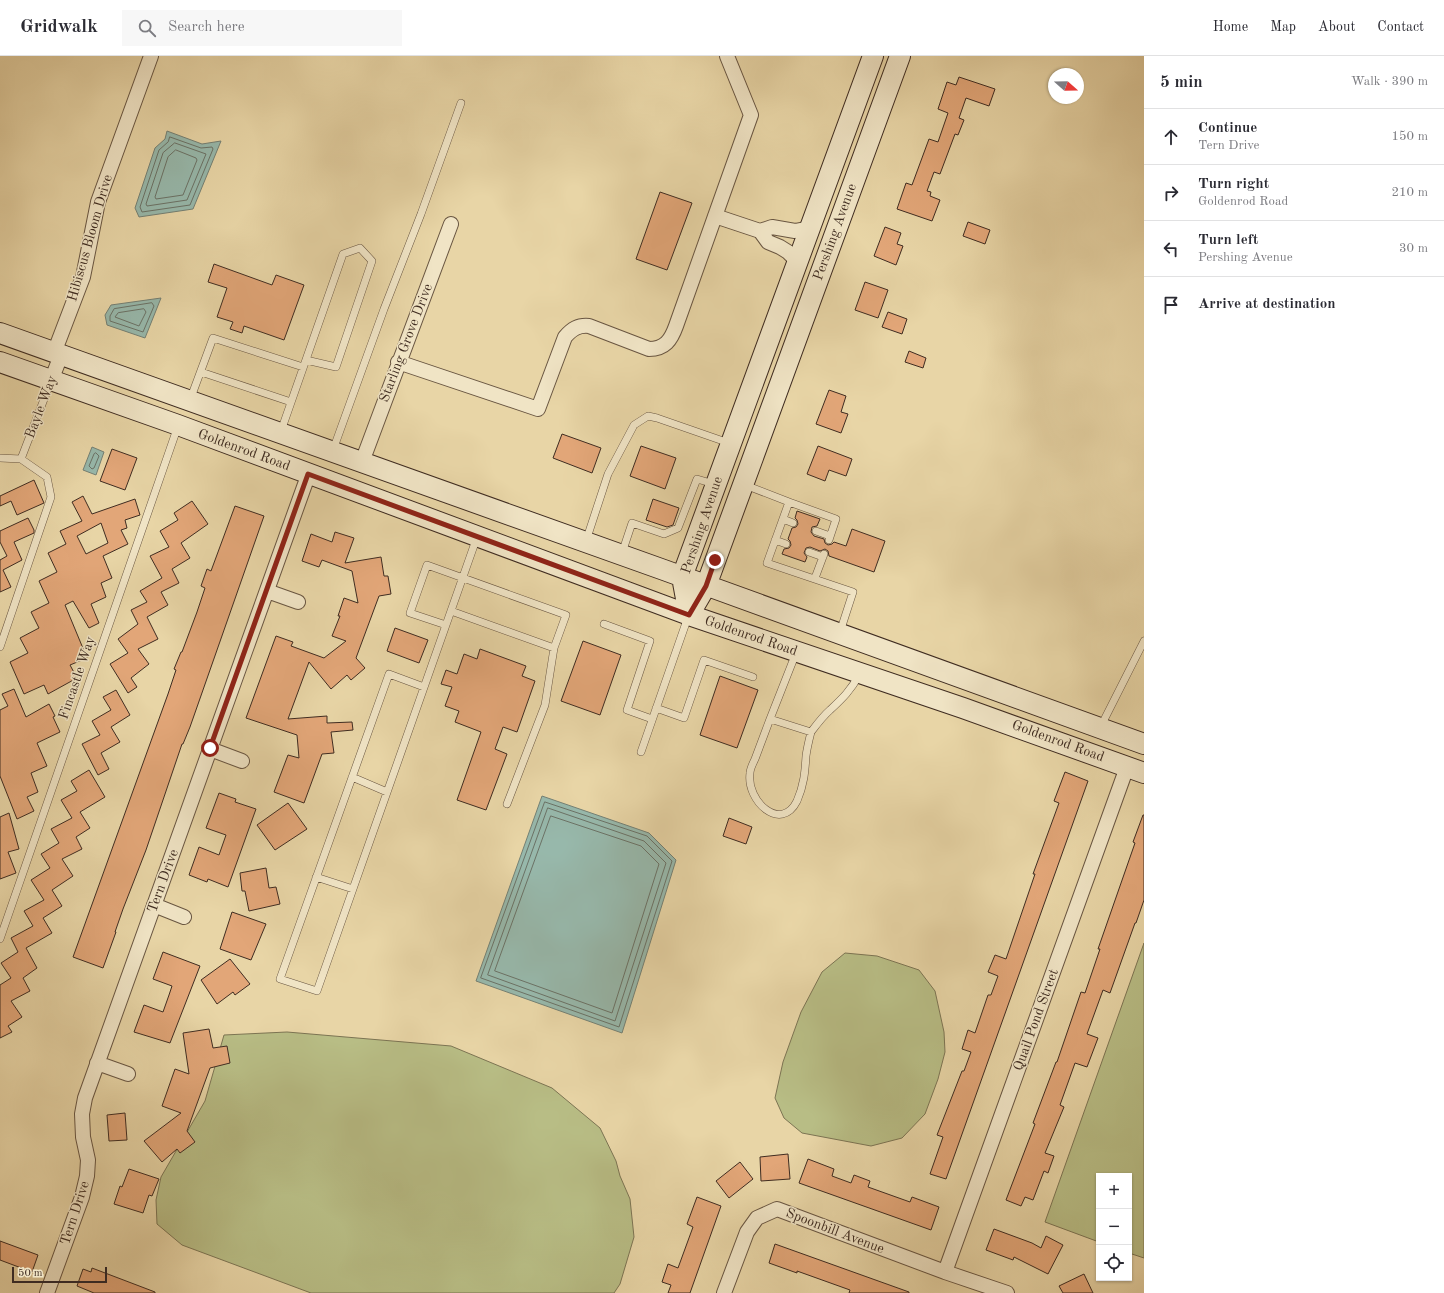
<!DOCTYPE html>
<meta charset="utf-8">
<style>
body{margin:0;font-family:"Old Standard TT",serif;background:#f7f7f7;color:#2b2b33}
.controls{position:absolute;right:12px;bottom:12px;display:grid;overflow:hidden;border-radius:0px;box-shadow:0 1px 3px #0004}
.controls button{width:36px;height:36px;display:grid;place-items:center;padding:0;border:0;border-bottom:1px solid #e1e1e2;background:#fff;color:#2b2b33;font:20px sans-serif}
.compass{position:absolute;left:1048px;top:12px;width:36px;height:36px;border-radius:50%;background:#fff;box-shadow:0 1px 3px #0004;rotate:110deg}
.scale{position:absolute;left:12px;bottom:10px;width:95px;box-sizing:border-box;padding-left:4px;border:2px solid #3f2c21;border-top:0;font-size:11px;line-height:14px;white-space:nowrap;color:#3f2c21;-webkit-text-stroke:3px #f0e4c5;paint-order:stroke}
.stop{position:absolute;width:12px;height:12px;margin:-9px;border:3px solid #8f2418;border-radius:50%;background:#fff}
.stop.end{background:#8f2418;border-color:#fff;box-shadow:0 1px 4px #0008}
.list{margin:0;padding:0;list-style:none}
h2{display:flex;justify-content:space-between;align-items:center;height:52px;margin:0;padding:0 16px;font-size:17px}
h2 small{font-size:13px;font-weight:400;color:#7c7c81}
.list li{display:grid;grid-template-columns:26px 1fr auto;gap:12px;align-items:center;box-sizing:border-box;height:56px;padding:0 16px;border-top:1px solid #e1e1e2}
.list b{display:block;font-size:15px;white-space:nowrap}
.list p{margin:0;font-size:13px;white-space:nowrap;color:#7c7c81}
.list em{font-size:13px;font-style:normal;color:#7c7c81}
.icon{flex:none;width:22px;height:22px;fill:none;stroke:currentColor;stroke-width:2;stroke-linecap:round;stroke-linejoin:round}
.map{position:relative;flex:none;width:1144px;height:1237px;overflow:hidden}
header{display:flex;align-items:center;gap:24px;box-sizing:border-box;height:56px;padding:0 20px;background:#fff;border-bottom:1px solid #e1e1e2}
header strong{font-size:19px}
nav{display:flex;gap:22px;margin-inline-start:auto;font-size:14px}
.search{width:280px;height:36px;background:#f7f7f7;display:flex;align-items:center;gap:10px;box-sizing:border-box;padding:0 14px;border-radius:0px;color:#7c7c81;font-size:15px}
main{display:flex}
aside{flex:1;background:#fff}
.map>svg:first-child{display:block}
</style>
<header>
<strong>Gridwalk</strong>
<div class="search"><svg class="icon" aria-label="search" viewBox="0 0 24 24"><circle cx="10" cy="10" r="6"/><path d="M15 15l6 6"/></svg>Search here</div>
<nav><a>Home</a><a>Map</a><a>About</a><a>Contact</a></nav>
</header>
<main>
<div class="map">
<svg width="1144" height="1237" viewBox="0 0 1144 1237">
<rect width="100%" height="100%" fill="#e8d5a6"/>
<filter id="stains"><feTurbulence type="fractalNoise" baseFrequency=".005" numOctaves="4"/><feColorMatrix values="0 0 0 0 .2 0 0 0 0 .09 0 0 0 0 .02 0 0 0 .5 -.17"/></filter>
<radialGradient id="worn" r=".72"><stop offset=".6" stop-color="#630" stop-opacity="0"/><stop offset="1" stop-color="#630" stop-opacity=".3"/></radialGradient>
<path fill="#b8bd85" stroke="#7c7453" d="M1144 887V1202L1129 1197V1120H1099V1186L1045 1166Z
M845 897 877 900 919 914 935 935 944 976 945 996 938 1023 925 1058 902 1082 871 1090 802 1077 784 1062 775 1042 783 1006 801 956 822 916Z
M287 976 451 990 552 1032 600 1072 616 1105 620 1120 630 1143 634 1181 620 1228 614 1237H311L182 1189 157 1168 156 1144 161 1121 205 1045 224 979Z"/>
<path fill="#97b8ab" stroke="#748074" d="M167 75 202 88 221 85 193 153 139 161 135 152 155 92 165 83Z
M161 242 145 282 107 269 105 259 111 249Z
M92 391 104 396 96 419 83 414Z
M542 740 649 777 676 804 622 977 476 925Z"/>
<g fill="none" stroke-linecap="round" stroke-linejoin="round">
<path stroke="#6b7266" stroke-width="1" d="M170 81 201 92 212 91 213 93 190 149 142 156 140 151 159 94 168 86Z
M175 87 206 98 187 144 147 150 146 148 163 97Z
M176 94 196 102 197 104 183 139 156 143 155 141 168 101Z
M152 247 154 250 143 276 110 265V260L114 253Z
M144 253 146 256 139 270 115 261 118 257Z
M96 397 99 400 94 412 92 413 89 410 94 398Z
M545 746 647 780 672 805 619 971 481 922Z
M548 752 644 785 666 807 615 965 488 919Z
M551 760 641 790 659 808 612 957 495 915Z"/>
</g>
<path fill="#e2a678" stroke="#3f2c21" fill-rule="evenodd" d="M959 21 995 33 989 50 966 42 959 62 964 64 958 79 955 78 940 118 934 116 927 135 931 136 930 140 940 144 932 165 897 153 906 127 912 129 929 83 938 86 948 57 938 53 947 26 956 29Z
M660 136 692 147 667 214 636 203Z
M968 166 990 174 985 188 963 180Z
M885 171 901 177 897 188 903 190 896 209 874 200Z
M214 208 272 229 276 219 304 229 284 284 244 270 242 277 230 273 233 266 217 261 227 232 208 226Z
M865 226 888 234 878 262 855 254Z
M888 256 907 263 902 278 882 271Z
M909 295 926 302 923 312 905 306Z
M829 334 846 340 841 356 848 358 841 377 816 368Z
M562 378 601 392 592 417 553 402Z
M641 390 676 402 665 433 630 420Z
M818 390 852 403 846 420 829 414 825 425 807 418Z
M112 393 137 402 125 434 100 425Z
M34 424 44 447 17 459 11 445 0 450V440Z
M83 440 92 458 135 443 140 459 125 464 127 472 121 474 128 488 103 500 112 522 101 527 106 541 91 548 99 567 89 572 73 545 65 549 87 602 70 609 77 622 48 638 44 629 24 638 10 606 28 597 20 582 39 572 31 556 49 547 39 525 57 516 48 497 66 488 60 475 82 465 72 446ZM101 467 108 487 86 498 77 480Z
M653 443 679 452 673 469 667 471 646 464Z
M192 445 208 468 181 487 190 502 172 513 179 527 161 536 168 549 147 561 158 583 138 593 149 608 131 622 137 631 128 637 110 608 128 597 118 583 138 568 131 554 147 546 140 535 162 522 150 500 169 491 160 475 178 464 174 457Z
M235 450 264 460 190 671 183 688H182L146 794 123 853 115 876H116L103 912 73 901 168 638 176 614 174 613 181 596H182L197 556 205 532 201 530 207 513 211 515Z
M797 455 820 463 817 470 812 471 811 476 814 480 824 483 825 487 828 489 832 488 834 486 846 490 852 473 885 485 874 516 829 500 828 495 825 493 820 495 810 491 806 492 804 497 807 501 805 506 782 498 784 493 789 492 791 489 790 485 788 483 792 472 796 471 798 468 797 464 795 462Z
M28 462 34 474V477L14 486 22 504 3 514 11 531 0 536V504L7 500 0 486V475Z
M335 476 354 482 345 507 381 501 384 520H388L391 538 379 540 356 602 365 612 351 624 347 619 331 633 309 606 288 663 327 660V667L352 666 353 674 331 676 334 697 322 698 304 747 274 736 288 699 299 702 297 679 246 662 276 580 293 586 291 590 324 602 346 585 332 580 340 560H338L344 542 358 547 352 515 322 504 319 511 302 505 311 478 332 486Z
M395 572 428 584 419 607 387 595Z
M583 585 621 599 600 659 561 645Z
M480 593 526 610 522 620 535 625 517 676 503 671 495 693 507 698 486 754 457 744 481 676 455 666 459 655 445 650 452 631 441 628 446 614 457 618 464 598 477 603Z
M720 620 758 634 737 692 700 679Z
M14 633 26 661 49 648 55 660 53 661 60 676 37 687 47 710 31 717 38 736 27 741 34 755 17 763 0 720V654L8 650 2 638Z
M116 634 130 659 111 671 120 686 101 697 109 713 98 719 82 688 100 679 92 665 111 654 103 641Z
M89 714 105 741 80 756 90 772 76 781 82 793 62 803 73 820 52 834 62 850 43 862 52 877 26 892 37 912 23 922 30 935 11 945 22 961 8 970 12 976 0 982V929L11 922 1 907 18 896 11 882 33 870 24 855 44 844 31 824 50 812 41 798 59 787 51 773 72 762 61 744 77 735 71 725Z
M1065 716 1088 725 946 1123 930 1118 943 1081 937 1079 962 1015H964L971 996 962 993 968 974 975 977 988 939H991L998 920 988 916 995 899 1006 903 1035 818H1033L1059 747 1054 745Z
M219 737 236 743 235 746 256 753 228 831 208 823 207 826 189 819 199 791 219 799 226 779 206 772Z
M288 747 307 773 275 794 257 769Z
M9 757 19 793 8 796 16 817 0 823V761Z
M1143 759H1144V844L1136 867H1135L1110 937 1103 934 1087 978 1098 982 1087 1011 1075 1007 1060 1049 1064 1051 1045 1097 1054 1100 1048 1117 1044 1115 1033 1144 1025 1141 1021 1150 1006 1144 1035 1068 1033 1067 1056 1006H1057L1081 936 1085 937 1100 893H1098L1135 787 1133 786Z
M729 762 752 771 746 788 723 780Z
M266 812 269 832 276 831 280 848 249 855 245 835H242L240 817Z
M232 856 266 868 251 904 220 893Z
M163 896 200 910 170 987 134 976 144 949 163 956 169 939 172 930 153 923Z
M230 903 250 928 235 939 233 936 217 948 201 924Z
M209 973 213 992 227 990 230 1007 210 1012 187 1075 195 1086 180 1097 177 1093 162 1106 144 1085 181 1057 162 1050 175 1013 189 1018 183 977Z
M125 1057 127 1084 109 1085 107 1059Z
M788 1098 790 1123 761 1125 760 1101Z
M808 1103 834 1113 832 1120 851 1127 854 1119 870 1125 868 1131 910 1146 912 1141 939 1151 931 1174 799 1127Z
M740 1106 753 1123 729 1142 716 1125Z
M129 1113 159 1123 152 1140 149 1139 143 1157 114 1148 120 1130 122 1131Z
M697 1141 721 1150 690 1237H668L671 1229 662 1226 668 1208 678 1212 693 1171 687 1168Z
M994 1173 1032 1187 1041 1192 1046 1180 1063 1189 1048 1218 1014 1201 1013 1204 986 1194Z
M0 1185 38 1199 32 1216 0 1204Z
M775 1188 909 1236V1237H849L850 1234 797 1215V1217L769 1207Z
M92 1212 155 1236V1237H94L77 1230 83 1213 91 1216Z
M1084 1218 1093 1237H1063L1059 1230Z"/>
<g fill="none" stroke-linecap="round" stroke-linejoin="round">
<defs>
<path id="lane" d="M201 316 291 346
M190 344 213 282 303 311
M281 375 343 198 360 192 372 205 336 311 306 304
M333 394 384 253 421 158 461 47
M0 402 21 403 47 421 51 441 0 591
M21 403 51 325
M745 429 789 446 767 507 853 536 840 576
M789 446 836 463 829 484
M783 463 793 467
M816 475 830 480
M775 484 786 488
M586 485 608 418 634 369 648 360 657 362 729 387
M809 496 823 501
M622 497 632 467 664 478 678 472 697 423 714 428
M815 522 824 498
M604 568 650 585 627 654 652 663
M446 569 410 557 427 509 566 559 554 592 451 555
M796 597 770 663 811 676C817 668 823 660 830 654 843 642 851 634 859 619
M424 631 389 618 280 923 317 935 477 481
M656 652 684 662 704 604 753 621
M770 663C765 676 760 690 755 703 753 707 750 713 750 717 746 745 781 777 797 745 804 729 805 716 806 700 807 692 809 684 811 676
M1101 670 1144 585
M641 696 688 561
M352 721 387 736
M507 748 545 649 554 592
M316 821 353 833
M0 883 178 370"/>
<path id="street" d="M715 160 760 175
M798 206 788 196 780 191 768 186 760 175 772 171 795 175 810 172
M54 297 83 221 98 146 151 0
M398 306 538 353 565 281C572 273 578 269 589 270L649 293C665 293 671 284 676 270L751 59 727 0
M51 325 61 299
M362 406 451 168
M267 535 298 546
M210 693 242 705
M154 849 184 861
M97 1007 128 1018
M945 1216 1127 711
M47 1237 82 1141 87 1120 88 1104 83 1081 82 1058 85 1042 309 417
M724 1237 747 1176 757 1162 777 1153 945 1216 1007 1237"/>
<path id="secondary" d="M0 277 664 514 1144 688
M0 306 178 369 689 559 963 652 1144 717
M689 559 706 530 900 0
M689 559 682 521 873 0"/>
</defs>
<use href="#lane" stroke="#695642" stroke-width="8"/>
<use href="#street" stroke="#695642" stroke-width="16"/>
<use href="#secondary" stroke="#3f2c21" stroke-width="22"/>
<use href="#lane" stroke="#f0e4c5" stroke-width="7"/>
<use href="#street" stroke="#f0e4c5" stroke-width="14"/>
<use href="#secondary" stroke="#f0e4c5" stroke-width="20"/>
</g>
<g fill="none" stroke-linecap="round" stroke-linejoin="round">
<path stroke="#8f2418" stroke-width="5" d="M210 692 308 418 689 559 706 530 715 504"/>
</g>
<g text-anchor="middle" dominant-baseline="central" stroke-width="3" stroke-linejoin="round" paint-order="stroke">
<g font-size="14" fill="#3f2c21" stroke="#f0e4c5">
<text transform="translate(835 176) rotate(-70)">Pershing Avenue</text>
<text transform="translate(90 182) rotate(-74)">Hibiscus Bloom Drive</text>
<text transform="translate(406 287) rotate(-69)">Starling Grove Drive</text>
<text transform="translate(41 351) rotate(-69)">Bayle Way</text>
<text transform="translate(244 394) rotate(20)">Goldenrod Road</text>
<text transform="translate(702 469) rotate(-71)">Pershing Avenue</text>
<text transform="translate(751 580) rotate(19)">Goldenrod Road</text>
<text transform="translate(77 622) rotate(-71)">Fincastle Way</text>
<text transform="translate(1058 685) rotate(20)">Goldenrod Road</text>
<text transform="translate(163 825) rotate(-70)">Tern Drive</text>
<text transform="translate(1036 964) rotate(-70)">Quail Pond Street</text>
<text transform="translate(75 1157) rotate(-72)">Tern Drive</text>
<text transform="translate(835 1175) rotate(21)">Spoonbill Avenue</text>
</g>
</g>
<rect width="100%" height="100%" filter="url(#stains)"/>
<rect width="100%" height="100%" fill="url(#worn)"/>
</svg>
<div class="controls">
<button>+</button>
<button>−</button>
<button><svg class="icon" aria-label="locate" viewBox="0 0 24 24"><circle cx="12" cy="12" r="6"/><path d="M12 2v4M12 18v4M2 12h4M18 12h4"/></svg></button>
</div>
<svg class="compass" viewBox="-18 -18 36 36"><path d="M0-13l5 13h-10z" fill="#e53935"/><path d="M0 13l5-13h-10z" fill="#7c7c81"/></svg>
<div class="scale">50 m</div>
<div class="stop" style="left:210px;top:692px"></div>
<div class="stop end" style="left:715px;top:504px"></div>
</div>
<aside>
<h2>5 min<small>Walk · 390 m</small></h2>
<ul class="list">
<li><svg class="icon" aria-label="ahead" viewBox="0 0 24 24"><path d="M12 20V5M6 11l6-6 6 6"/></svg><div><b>Continue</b><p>Tern Drive</p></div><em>150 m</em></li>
<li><svg class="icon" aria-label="right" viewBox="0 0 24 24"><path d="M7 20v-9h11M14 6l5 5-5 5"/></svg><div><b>Turn right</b><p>Goldenrod Road</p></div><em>210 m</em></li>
<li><svg class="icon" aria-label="left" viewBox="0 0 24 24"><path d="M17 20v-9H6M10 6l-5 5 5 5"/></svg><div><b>Turn left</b><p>Pershing Avenue</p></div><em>30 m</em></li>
<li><svg class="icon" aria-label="arrive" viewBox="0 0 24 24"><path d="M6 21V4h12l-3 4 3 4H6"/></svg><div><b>Arrive at destination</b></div></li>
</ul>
</aside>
</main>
